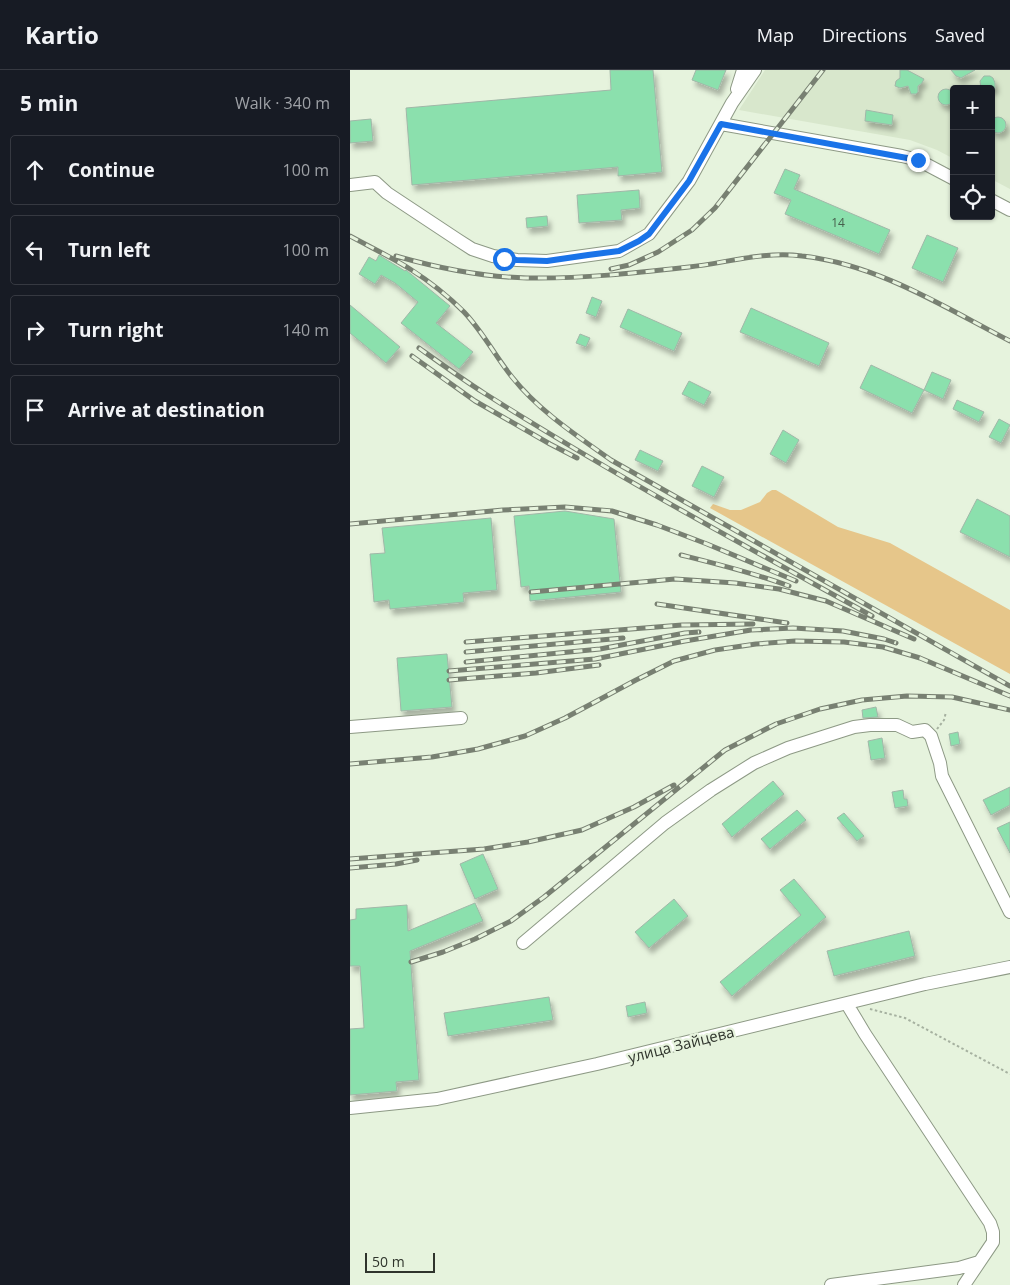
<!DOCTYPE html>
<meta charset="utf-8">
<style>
body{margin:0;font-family:"Open Sans",sans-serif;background:#242831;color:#f1f3f6}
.controls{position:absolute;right:15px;top:15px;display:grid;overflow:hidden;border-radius:5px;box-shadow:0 1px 4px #0004}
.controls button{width:45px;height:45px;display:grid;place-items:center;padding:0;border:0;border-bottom:1px solid #363941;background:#171b24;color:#f1f3f6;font:25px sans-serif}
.scale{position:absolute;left:15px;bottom:12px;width:70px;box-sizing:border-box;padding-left:5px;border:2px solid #2f342c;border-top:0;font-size:14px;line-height:18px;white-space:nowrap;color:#2f342c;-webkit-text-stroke:4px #e6f3dd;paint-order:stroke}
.stop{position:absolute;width:15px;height:15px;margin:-11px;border:4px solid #1a73e8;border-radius:50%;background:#fff}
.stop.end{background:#1a73e8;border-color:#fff;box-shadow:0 1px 5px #0008}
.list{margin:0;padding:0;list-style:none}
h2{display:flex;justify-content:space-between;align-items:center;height:65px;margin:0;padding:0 20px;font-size:21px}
h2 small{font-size:16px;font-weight:400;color:#9ea1a6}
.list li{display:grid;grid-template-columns:32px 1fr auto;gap:15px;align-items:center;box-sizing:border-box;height:70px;margin:0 10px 10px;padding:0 10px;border:1px solid #363941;border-radius:5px}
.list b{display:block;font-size:19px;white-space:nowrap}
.list em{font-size:16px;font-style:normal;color:#9ea1a6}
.icon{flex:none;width:28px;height:28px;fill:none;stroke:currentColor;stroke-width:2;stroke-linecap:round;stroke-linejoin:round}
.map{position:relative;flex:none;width:660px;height:1215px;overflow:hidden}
header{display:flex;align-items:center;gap:30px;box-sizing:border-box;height:70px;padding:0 25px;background:#171b24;border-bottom:1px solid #363941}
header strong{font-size:24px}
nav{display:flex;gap:28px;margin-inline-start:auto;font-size:18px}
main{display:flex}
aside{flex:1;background:#171b24}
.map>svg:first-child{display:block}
</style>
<header>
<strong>Kartio</strong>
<nav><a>Map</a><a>Directions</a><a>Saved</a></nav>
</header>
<main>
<aside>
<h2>5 min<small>Walk · 340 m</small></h2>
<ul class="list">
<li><svg class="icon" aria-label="ahead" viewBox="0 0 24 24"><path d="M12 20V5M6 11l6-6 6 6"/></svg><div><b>Continue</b></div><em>100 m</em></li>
<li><svg class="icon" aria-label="left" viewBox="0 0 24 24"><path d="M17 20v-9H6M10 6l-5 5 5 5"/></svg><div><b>Turn left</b></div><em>100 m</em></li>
<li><svg class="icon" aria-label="right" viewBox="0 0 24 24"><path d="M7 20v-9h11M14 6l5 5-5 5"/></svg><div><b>Turn right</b></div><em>140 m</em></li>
<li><svg class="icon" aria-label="arrive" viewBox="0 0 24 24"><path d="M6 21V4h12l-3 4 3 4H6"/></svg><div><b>Arrive at destination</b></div></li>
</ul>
</aside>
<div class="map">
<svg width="660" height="1215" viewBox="0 0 660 1215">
<defs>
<filter id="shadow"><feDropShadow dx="3" dy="5.5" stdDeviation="2.5" flood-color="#0004"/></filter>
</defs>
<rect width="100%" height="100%" fill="#e6f3dd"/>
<path fill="#d8e7cc" d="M415 0H660V119L641 109V19H604V89L587 80 560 70 389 40Z"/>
<path fill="#e6c68a" d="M422 420H426L488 457 540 473 660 540V604L360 438 363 434 380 440H391L410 432 417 423Z"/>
<path fill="#8be0ad" stroke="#a1b7a8" filter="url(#shadow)" d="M260 0H303L312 102 268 106V97L62 115 56 38 261 20Z
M346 0H376L368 20 342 10Z
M550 0H557L574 9 572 13 568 16V22L566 24H561L558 16 550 18 545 16 546 11 550 8Z
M601 0H625L611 8 606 6Z
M634 6H640L643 8 645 13V19H631L630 11Z
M588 27a8 8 0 1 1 16 0a8 8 0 1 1-16 0Z
M516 40 543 45 542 55 515 51Z
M640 55a8 8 0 1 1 16 0a8 8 0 1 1-16 0Z
M21 49 23 71 0 73V51Z
M435 99 450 105 444 119 540 160 529 184 435 144 441 130 424 123Z
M289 120 290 138 271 140 272 150 229 153 227 125Z
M197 146 198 156 177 158 176 148Z
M577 165 608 178 593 212 562 198Z
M29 185 55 201 56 200 100 236 86 253 123 282 109 299 51 253 68 232 45 213 31 205 25 214 9 204 19 187 26 191Z
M242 227 252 231 246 247 236 243Z
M0 235 50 277 36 293 0 263Z
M401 238 479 273 469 296 390 262Z
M278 239 332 263 324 281 270 257Z
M230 264 240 268 236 277 226 273Z
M521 295 574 320 562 343 510 318Z
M582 302 601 310 593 329 574 320Z
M339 311 361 322 354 335 332 324Z
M607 330 634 342 629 352 603 339Z
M649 349 660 355 651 373 639 367Z
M433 360 449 370 436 393 420 384Z
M290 380 313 391 308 401 285 390Z
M352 396 374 407 364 427 342 416Z
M627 429 660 446V487L610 462Z
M215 441 264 449 271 522 180 531 179 516 171 517 164 446Z
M141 448 147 520 113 523 114 532 40 539 39 530 24 532 20 484 35 483 32 458Z
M97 584 102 637 51 641 47 588Z
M526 637 528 647 513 648 512 640Z
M608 662 610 674 601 676 599 664Z
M532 668 535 688 521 690 518 671Z
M423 711 434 724 382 767 372 754Z
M660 717V735L641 745 633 730Z
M553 720 554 729H557L558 736 545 738 542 722Z
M447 740 456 750 420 779 411 769Z
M494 743 514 766 507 771 487 748Z
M660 752V783L647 758Z
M133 784 148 819 125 829 110 794Z
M444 809 476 847 382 926 370 912 451 845 430 820Z
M324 829 338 846 299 878 285 862Z
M125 833 133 851 60 881 69 1010 46 1012 47 1021 0 1025V959L14 958 10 896H0V850L6 849V839L57 835 58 861Z
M559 861 565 886 484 906 477 881Z
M199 927 203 950 98 966 94 943Z
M295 932 297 943 278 947 276 936Z"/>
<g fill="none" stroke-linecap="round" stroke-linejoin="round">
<defs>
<path id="minor" d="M387 19 393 0
M371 54 552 86 568 90 604 109
M0 115 25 112 37 123 108 170 122 179 143 186 167 190 197 191 269 181 299 164 339 111 382 33 405 0
M641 130 660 140
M0 657 111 648
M173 873 315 753 361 720 404 693 438 678 504 657 520 655H547L562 662 575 660 581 666 590 693 592 706 660 842
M497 934 515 964 640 1153 643 1162V1172L614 1215
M0 1038 87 1029 247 994 575 914 660 897
M481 1215 609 1198 629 1192"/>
</defs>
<use href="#minor" stroke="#8d9985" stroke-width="14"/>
<path stroke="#a6b1a0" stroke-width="2" stroke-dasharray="2.5 2.5" stroke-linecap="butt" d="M587 659 594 650 596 642
M520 939 555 948 660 1004"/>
<use href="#minor" stroke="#fff" stroke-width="12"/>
<defs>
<path id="rail" d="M0 166C20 177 41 187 60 199 79 211 98 226 114 242 133 262 145 286 162 307 189 341 226 365 261 390L660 616
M46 186C88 198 133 207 177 208 231 209 285 203 339 197 376 193 414 181 452 186 527 194 594 237 660 271
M261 199 279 195 308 182 342 160 365 138 473 0
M69 278C90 293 112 309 134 323 260 403 392 474 522 546
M62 286 125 331 200 374 227 388
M0 454 153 440 215 437 262 441 307 455 357 474 446 511
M331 485C367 494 404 503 439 516
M181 522 325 509 385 513 429 519 476 531 564 569
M307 534 437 553
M116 572 332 555 403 554
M116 582 273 568
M116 592 250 579 335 563 349 562
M99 601 245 589 335 571 401 560 443 558 493 561 534 569 546 573
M99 610 186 603 249 595
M0 694 82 687 128 679 175 666 215 648 286 610 324 591 365 580 406 574 445 571 494 572 533 577 570 588 660 626
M0 789 134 779 178 772 232 760 284 737 324 715
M0 798 46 794 67 790
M61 892 93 882 125 869 161 851 194 827 375 680 426 654 470 639 512 630 557 626 602 627 660 640"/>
</defs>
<use href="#rail" stroke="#788072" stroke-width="5"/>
<use href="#rail" stroke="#e6f3dd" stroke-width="3" stroke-dasharray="9" stroke-linecap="butt"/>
</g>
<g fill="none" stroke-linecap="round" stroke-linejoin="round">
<path stroke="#1a73e8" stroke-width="6" d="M154 189 167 190 197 191 238 185 269 181 289 171 299 164 339 111 371 54 568 90"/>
</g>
<g text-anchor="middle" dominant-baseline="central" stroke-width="4.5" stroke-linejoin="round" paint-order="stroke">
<g font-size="12" fill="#465f4c">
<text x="488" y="152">14</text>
</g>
<g font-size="15" fill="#2f342c" stroke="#e6f3dd">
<text transform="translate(331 974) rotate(-14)">улица Зайцева</text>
</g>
</g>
</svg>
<div class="controls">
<button>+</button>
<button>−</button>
<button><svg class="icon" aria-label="locate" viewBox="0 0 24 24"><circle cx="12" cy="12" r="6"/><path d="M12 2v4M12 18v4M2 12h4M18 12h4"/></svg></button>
</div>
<div class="scale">50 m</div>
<div class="stop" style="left:154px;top:189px"></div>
<div class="stop end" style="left:568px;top:90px"></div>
</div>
</main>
